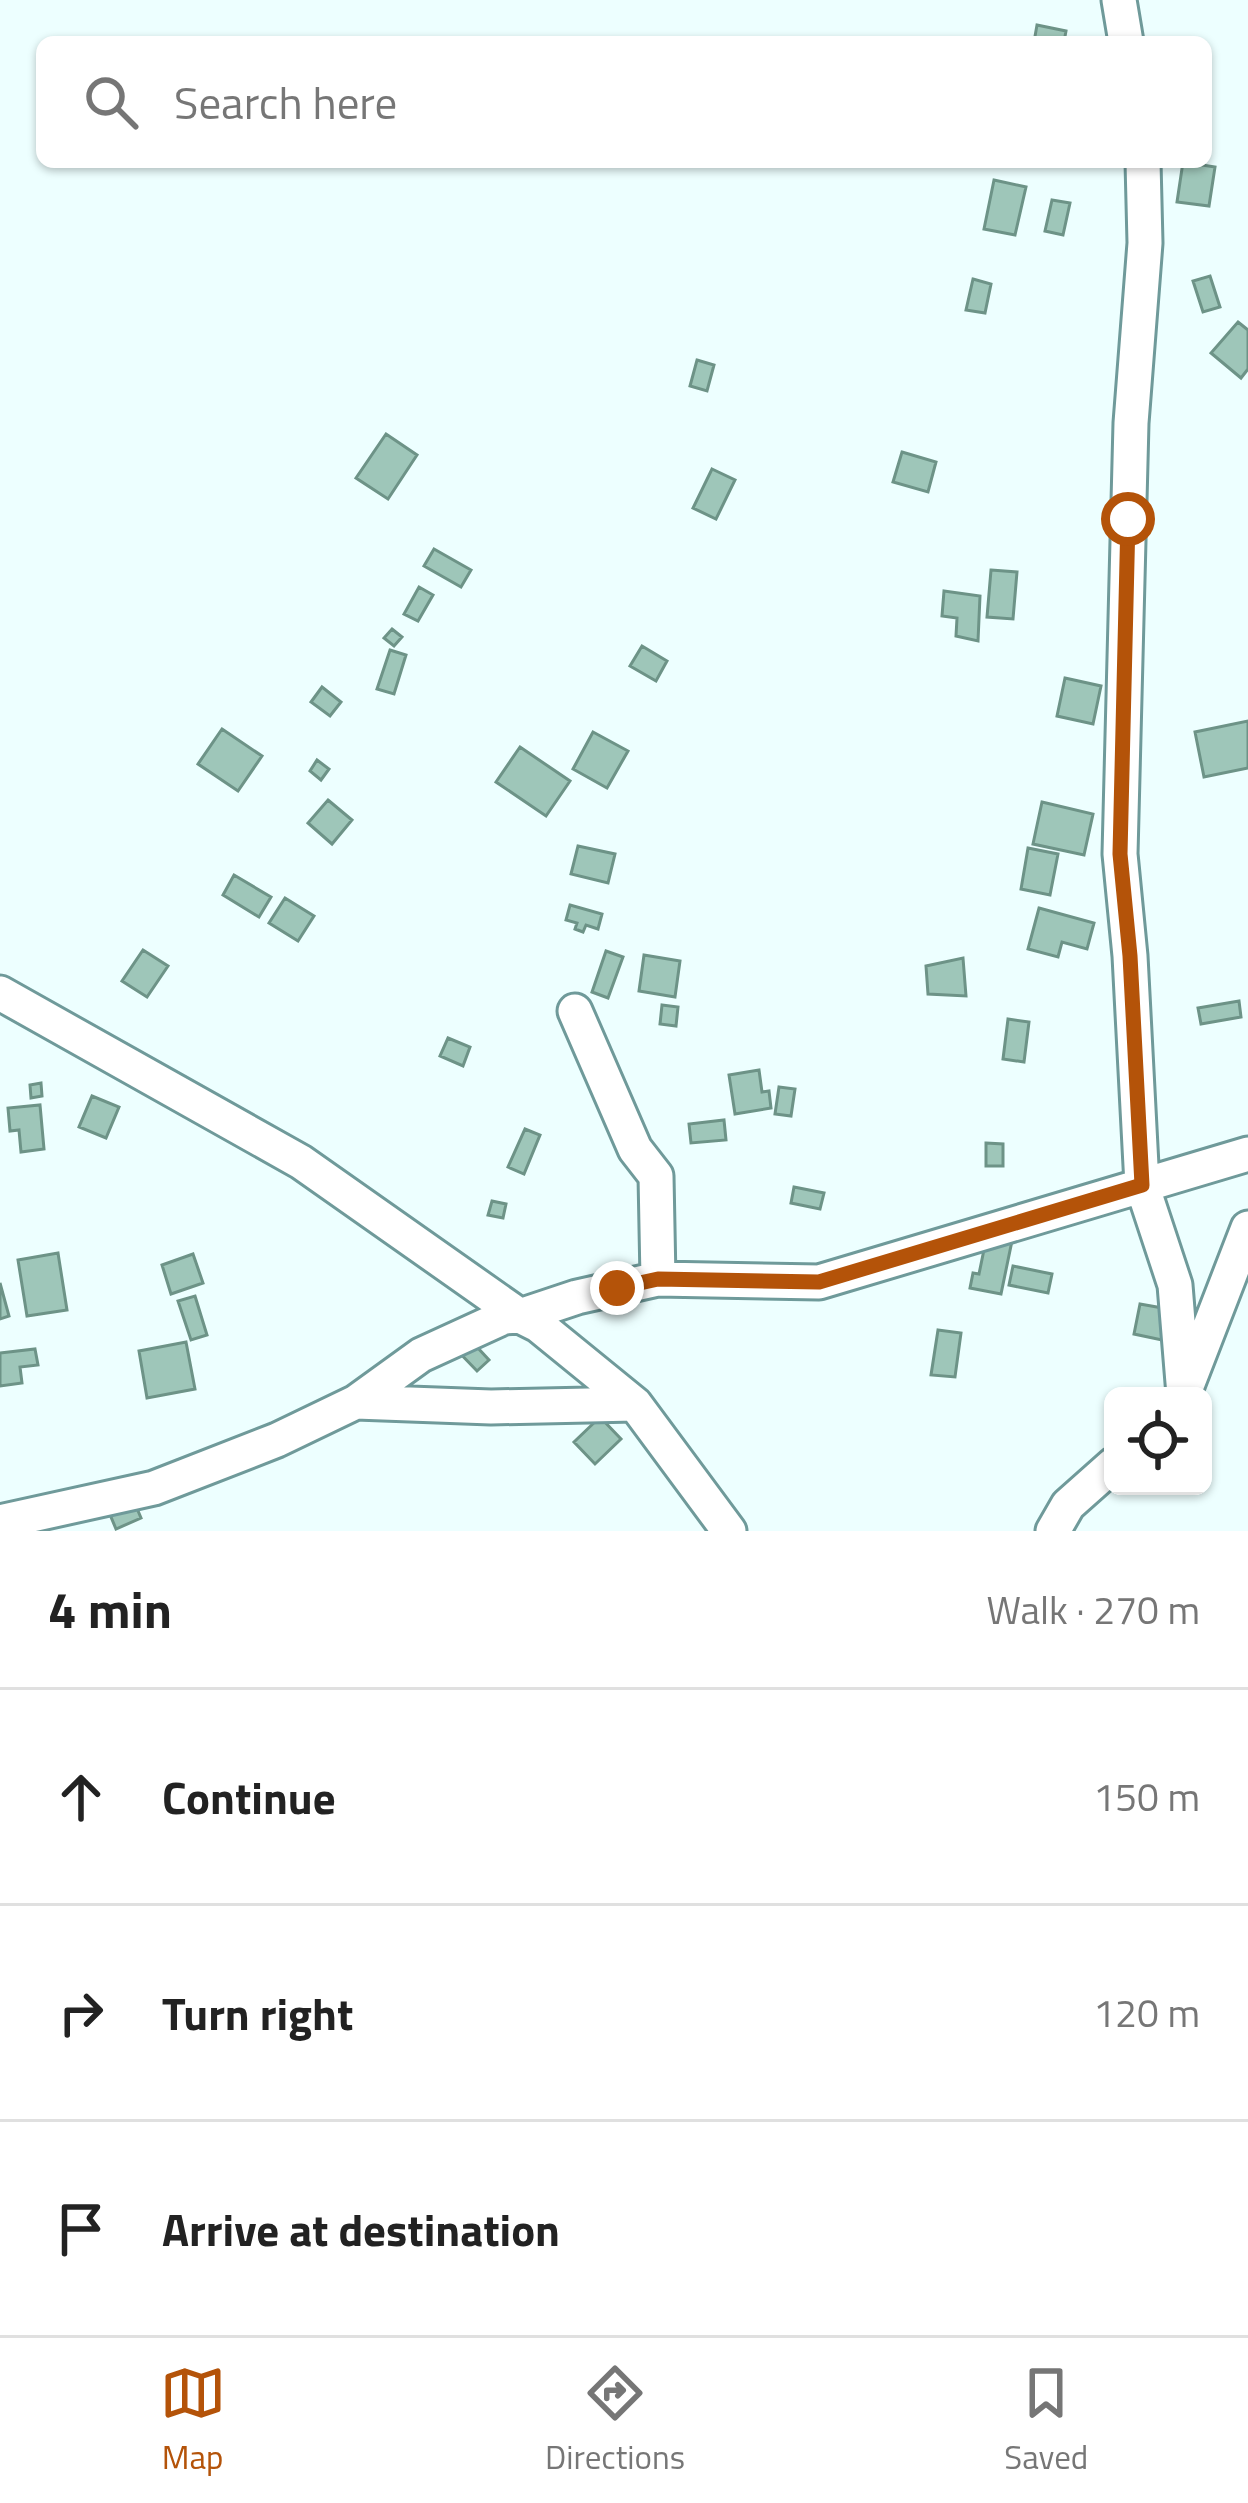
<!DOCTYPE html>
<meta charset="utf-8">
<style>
body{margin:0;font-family:"Titillium Web",sans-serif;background:#f6f6f6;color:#222}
.controls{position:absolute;right:36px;bottom:36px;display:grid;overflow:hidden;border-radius:18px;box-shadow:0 3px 9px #0004}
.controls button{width:108px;height:108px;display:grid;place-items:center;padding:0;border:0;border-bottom:3px solid #e0e0e0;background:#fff;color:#222;font:60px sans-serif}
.stop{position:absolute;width:36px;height:36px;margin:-27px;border:9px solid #b45309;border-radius:50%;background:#fff}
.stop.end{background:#b45309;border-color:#fff;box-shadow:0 3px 12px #0008}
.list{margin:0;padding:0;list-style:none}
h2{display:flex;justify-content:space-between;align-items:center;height:156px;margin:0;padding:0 48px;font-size:51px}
h2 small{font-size:39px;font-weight:400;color:#767676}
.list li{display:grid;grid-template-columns:78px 1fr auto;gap:36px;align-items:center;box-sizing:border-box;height:216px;padding:0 48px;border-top:3px solid #e0e0e0}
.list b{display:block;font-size:45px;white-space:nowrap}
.list em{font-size:39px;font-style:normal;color:#767676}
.icon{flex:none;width:66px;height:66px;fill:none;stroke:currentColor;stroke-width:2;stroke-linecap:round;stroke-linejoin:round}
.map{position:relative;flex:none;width:1248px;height:1531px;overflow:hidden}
.search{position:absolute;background:#fff;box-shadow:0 3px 9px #0004;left:36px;right:36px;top:36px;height:132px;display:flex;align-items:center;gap:30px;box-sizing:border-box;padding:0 42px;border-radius:18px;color:#767676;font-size:45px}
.sheet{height:804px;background:#fff}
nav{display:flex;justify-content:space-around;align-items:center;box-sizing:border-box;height:168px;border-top:3px solid #e0e0e0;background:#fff;font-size:33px;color:#767676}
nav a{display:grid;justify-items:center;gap:6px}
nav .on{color:#b45309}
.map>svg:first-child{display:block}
</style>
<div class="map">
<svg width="1248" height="1531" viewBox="0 0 1248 1531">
<rect width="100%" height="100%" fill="#edffff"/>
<path fill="#9ec6b9" stroke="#6d9387" stroke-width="3" d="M1037 25 1066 31 1064 42H1034Z
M1183 162 1215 167 1209 206 1177 202Z
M994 180 1026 187 1015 235 984 229Z
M1052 200 1070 203 1063 235 1045 231Z
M1210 276 1220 307 1203 312 1193 281Z
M973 279 991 284 985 313 966 310Z
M1238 322 1248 330V369L1241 378 1211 353Z
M697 360 714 365 707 391 690 386Z
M386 434 417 455 388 499 356 478Z
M902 452 936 462 928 492 893 482Z
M712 469 735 480 716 519 693 508Z
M434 549 471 570 461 587 424 566Z
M991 570 1017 572 1013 619 987 617Z
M419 587 433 595 418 621 404 614Z
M944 591 980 596 978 641 956 636 957 618 942 616Z
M392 629 402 637 394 646 384 638Z
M642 646 667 661 656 681 630 666Z
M390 650 406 655 394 694 377 689Z
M1065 678 1101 686 1093 724 1057 716Z
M322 687 341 702 330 716 311 702Z
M1248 721V768L1204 777 1195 732Z
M222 729 262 756 238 791 198 764Z
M593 732 628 751 607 788 573 769Z
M520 747 570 781 546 816 496 782Z
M317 760 329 769 321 780 310 771Z
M328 800 352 820 332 844 308 823Z
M1042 802 1093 814 1084 855 1033 844Z
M578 846 615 854 608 883 571 874Z
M1028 848 1058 854 1050 895 1021 889Z
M234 875 271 897 259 917 223 895Z
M285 898 314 916 298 941 269 923Z
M570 905 602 914 598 929 586 925 583 932 575 929 577 923 566 920Z
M1039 908 1094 923 1087 949 1062 942 1058 957 1028 949Z
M143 950 168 966 147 997 122 981Z
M606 951 623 957 608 998 592 992Z
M644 955 680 961 675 997 639 991Z
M963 958 966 996 928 994 926 966Z
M1239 1001 1241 1017 1201 1024 1198 1008Z
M662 1005 678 1007 676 1026 660 1024Z
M1008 1019 1029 1022 1024 1062 1003 1059Z
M448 1038 470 1047 463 1066 440 1056Z
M759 1070 762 1092 769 1091 771 1108 735 1114 729 1075Z
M41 1083 42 1096 31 1098 30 1085Z
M779 1087 795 1089 791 1116 775 1114Z
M92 1096 119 1107 106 1138 79 1127Z
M40 1105 44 1149 21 1152 19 1130 10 1131 8 1108Z
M724 1120 726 1140 691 1143 689 1124Z
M525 1129 540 1135 524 1174 508 1167Z
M986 1143 1003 1144V1166H986Z
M794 1187 824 1193 820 1209 791 1203Z
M492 1201 506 1204 503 1218 488 1215Z
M988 1230 1013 1236 1001 1294 970 1288 973 1273 979 1274Z
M58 1253 67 1310 27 1316 18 1260Z
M193 1254 203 1283 171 1294 162 1265Z
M1013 1266 1052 1274 1048 1293 1009 1285Z
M0 1283 9 1316 0 1319Z
M195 1296 207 1335 191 1340 178 1301Z
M1140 1304 1168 1309 1162 1340 1134 1334Z
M938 1330 961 1333 955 1377 931 1375Z
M465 1334 489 1360 477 1371 453 1346Z
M186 1342 195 1389 147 1398 139 1351Z
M35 1349 38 1365 20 1367 22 1383 0 1386V1353Z
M600 1417 621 1439 595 1464 574 1442Z
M131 1494 141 1518 116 1529 106 1505Z"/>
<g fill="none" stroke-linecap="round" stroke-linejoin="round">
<defs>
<path id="minor" d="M1119 0 1126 42
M1143 162 1145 243 1131 423 1120 854 1130 956 1142 1185 1175 1285 1184 1395
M0 993 301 1162 520 1316 577 1297 658 1279 819 1282 1248 1154
M575 1011 635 1149 656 1176 658 1279
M1188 1383 1248 1228
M356 1402 491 1407 635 1404
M0 1522 154 1488 277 1440 356 1402 421 1355 504 1317 520 1316 538 1325 635 1404 729 1531
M1053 1531 1068 1505 1113 1465"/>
</defs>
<use href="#minor" stroke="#6f9a9a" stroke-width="39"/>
<use href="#minor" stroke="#fff" stroke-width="33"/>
</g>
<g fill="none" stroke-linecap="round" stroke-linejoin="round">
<path stroke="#b45309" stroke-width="15" d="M617 1288 658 1279 819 1282 1142 1185 1130 956 1120 854 1128 519"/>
</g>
</svg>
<div class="controls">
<button><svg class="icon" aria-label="locate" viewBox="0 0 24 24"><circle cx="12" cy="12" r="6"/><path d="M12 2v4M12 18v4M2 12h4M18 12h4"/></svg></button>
</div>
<div class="stop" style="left:1128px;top:519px"></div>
<div class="stop end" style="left:617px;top:1288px"></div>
<div class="search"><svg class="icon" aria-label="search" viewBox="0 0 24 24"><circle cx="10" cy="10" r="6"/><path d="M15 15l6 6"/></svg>Search here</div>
</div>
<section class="sheet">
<h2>4 min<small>Walk · 270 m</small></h2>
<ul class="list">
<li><svg class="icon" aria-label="ahead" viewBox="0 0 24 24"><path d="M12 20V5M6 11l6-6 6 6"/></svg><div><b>Continue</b></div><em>150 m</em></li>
<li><svg class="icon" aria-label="right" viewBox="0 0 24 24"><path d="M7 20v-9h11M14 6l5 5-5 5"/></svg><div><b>Turn right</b></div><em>120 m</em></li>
<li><svg class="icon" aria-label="arrive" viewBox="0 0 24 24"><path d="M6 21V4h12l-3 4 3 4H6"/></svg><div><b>Arrive at destination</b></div></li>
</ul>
</section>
<nav>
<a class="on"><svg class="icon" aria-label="map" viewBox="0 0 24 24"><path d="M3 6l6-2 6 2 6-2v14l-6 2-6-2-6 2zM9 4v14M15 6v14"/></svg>Map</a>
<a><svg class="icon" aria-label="directions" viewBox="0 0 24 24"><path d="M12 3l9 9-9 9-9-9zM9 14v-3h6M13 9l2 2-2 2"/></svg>Directions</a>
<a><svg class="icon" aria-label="saved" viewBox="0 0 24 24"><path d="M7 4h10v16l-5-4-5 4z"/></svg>Saved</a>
</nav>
